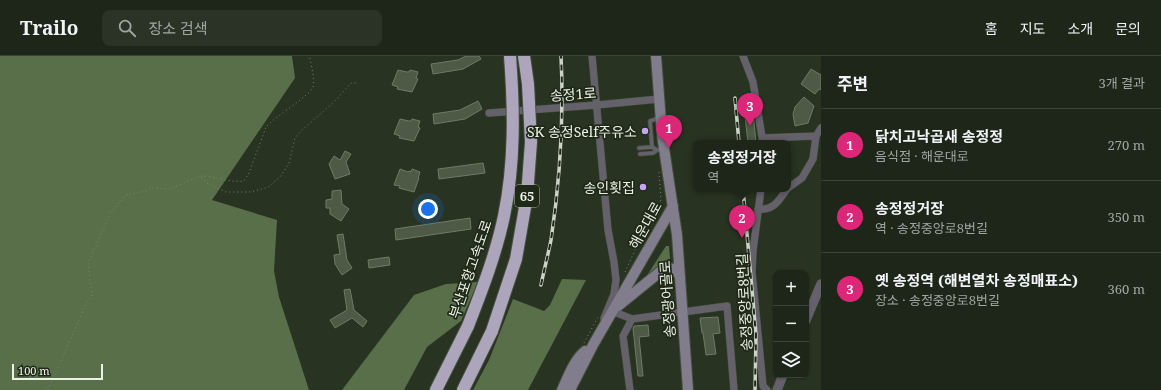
<!DOCTYPE html>
<html lang="ko">
<meta charset="utf-8">
<style>
body{margin:0;font-family:"Noto Serif","Noto Sans KR",serif;background:#2b3226;color:#f1f3f6}
.controls{position:absolute;right:12px;bottom:12px;display:grid;overflow:hidden;border-radius:8px;box-shadow:0 1px 3px #0004}
.controls button{width:36px;height:36px;display:grid;place-items:center;padding:0;border:0;border-bottom:1px solid #3c4338;background:#1e2619;color:#f1f3f6;font:20px sans-serif}
.scale{position:absolute;left:12px;bottom:10px;width:91px;box-sizing:border-box;padding-left:4px;border:2px solid #eaf1e5;border-top:0;font-size:11px;line-height:14px;white-space:nowrap;color:#eaf1e5;-webkit-text-stroke:3px #1f2918;paint-order:stroke}
.you{position:absolute;left:428px;top:153px;width:14px;height:14px;margin:-10px;border:3px solid #fff;border-radius:50%;background:#1a73e8;box-shadow:0 0 0 6px #1a73e833}
.badge{display:grid;place-items:center;width:26px;height:26px;border-radius:50%;background:#db2777;color:#fff;font-size:13px;font-weight:700}
.pin{position:absolute;translate:-50% -33px;filter:drop-shadow(0 1px 2px #0008)}
.pin::after{content:'';position:absolute;top:21px;width:14px;height:12px;background:inherit;clip-path:polygon(0 0,100% 0,50% 100%)}
.popup{position:absolute;left:693px;top:84px;width:98px;height:52px;box-sizing:border-box;display:grid;place-content:center;border-radius:8px;background:#1e2619;filter:drop-shadow(0 1px 3px #0005);font-size:13px;white-space:nowrap;color:#a1a5a2}
.popup b{font-size:15px;color:#f1f3f6}
.popup::after{content:'';position:absolute;left:50%;top:100%;margin-left:-8px;border:8px solid transparent;border-top-color:#1e2619}
.list{margin:0;padding:0;list-style:none}
h2{display:flex;justify-content:space-between;align-items:center;height:52px;margin:0;padding:0 16px;font-size:17px}
h2 small{font-size:13px;font-weight:400;color:#a1a5a2}
.list li{display:grid;grid-template-columns:26px 1fr auto;gap:12px;align-items:center;box-sizing:border-box;height:72px;padding:0 16px;border-top:1px solid #3c4338}
.list b{display:block;font-size:15px;white-space:nowrap}
.list p{margin:0;font-size:13px;white-space:nowrap;color:#a1a5a2}
.list em{font-size:13px;font-style:normal;color:#a1a5a2}
.icon{flex:none;width:22px;height:22px;fill:none;stroke:currentColor;stroke-width:2;stroke-linecap:round;stroke-linejoin:round}
.map{position:relative;flex:none;width:821px;height:334px;overflow:hidden}
header{display:flex;align-items:center;gap:24px;box-sizing:border-box;height:56px;padding:0 20px;background:#1e2619;border-bottom:1px solid #3c4338}
header strong{font-size:19px}
nav{display:flex;gap:22px;margin-inline-start:auto;font-size:14px}
.search{width:280px;height:36px;background:#2b3226;display:flex;align-items:center;gap:10px;box-sizing:border-box;padding:0 14px;border-radius:8px;color:#a1a5a2;font-size:15px}
main{display:flex}
aside{flex:1;background:#1e2619}
.map>svg:first-child{display:block}
</style>
<header>
<strong>Trailo</strong>
<div class="search"><svg class="icon" aria-label="search" viewBox="0 0 24 24"><circle cx="10" cy="10" r="6"/><path d="M15 15l6 6"/></svg>장소 검색</div>
<nav><a>홈</a><a>지도</a><a>소개</a><a>문의</a></nav>
</header>
<main>
<div class="map">
<svg width="821" height="334" viewBox="0 0 821 334">
<rect width="100%" height="100%" fill="#283321"/>
<path fill="#596f4a" d="M0 0H292L295 22 212 144 277 164 274 215 279 241 309 334H0Z
M666 190H669L670 203 644 224Z
M562 223 586 224 528 334H473L489 304 513 243 544 255 550 249Z
M478 226 461 265 427 291 404 334H342L414 239 446 228Z"/>
<path fill="#4e5a46" stroke="#6e7b67" d="M466 0H479L481 3 463 13 433 18 431 8 458 4Z
M811 13 821 19V34L819 33 815 38 801 28Z
M398 14 407 16H409L410 14 418 16 416 22 418 23 412 36 397 33 398 31 392 29Z
M804 41 814 50 808 67 795 70 793 58 795 51Z
M478 45 482 53 465 63 434 68 433 58 460 54Z
M752 50 753 56 756 87H748L744 51Z
M400 63 409 65H411L412 63 420 65 418 71 420 72 414 85 399 82 400 80 394 78Z
M345 95 351 98 346 106 350 118 335 123 329 108 334 100 340 104Z
M483 107 485 117 439 123 438 113Z
M400 113 408 116 409 115 411 116 412 113 420 116 418 122H419L414 136 399 132 400 130 394 129Z
M341 134 342 148 349 153 341 165 330 158V152H326V144L332 143V135Z
M470 162 471 173 396 184 395 173Z
M343 178 347 204 352 212 342 219 335 208 334 199 340 198 337 179Z
M389 201 390 209 369 212 368 204Z
M350 233 354 254 367 265 363 271 352 262 335 272 330 264 347 254 344 234Z
M718 261 720 277 713 278 716 298 706 299 703 277H702L700 262Z
M648 269 649 280 639 281 643 320H638L633 272 634 270Z"/>
<g fill="none" stroke-linecap="round" stroke-linejoin="round">
<defs>
<path id="service" d="M652 91 650 65 659 62
M639 92 652 91 657 94H663
M640 98 653 97 657 94"/>
<path id="minor" d="M592 0 608 174 614 206 616 224 614 238 604 262
M743 0 753 26 763 87
M489 57 597 49 659 43
M763 82 816 80 821 72
M788 132 802 122 813 103 816 80
M761 133 753 195 752 216 763 330 767 334
M758 153C774 155 779 144 787 133
M612 255 632 263 623 280 630 334
M632 263 727 250 734 334"/>
<path id="tertiary" d="M806 264 821 228
M777 334 783 319"/>
<path id="secondary" d="M656 0 662 79 677 179 688 334
M618 250 666 211 674 213 680 220
M562 334C568 321 574 304 585 295
M570 334 593 289 673 150"/>
<path id="motorway" d="M436 334 468 270
M463 334 492 275"/>
</defs>
<use href="#service" stroke="#434e3c" stroke-width="5"/>
<use href="#minor" stroke="#434e3c" stroke-width="8"/>
<use href="#tertiary" stroke="#434e3c" stroke-width="10"/>
<use href="#secondary" stroke="#434e3c" stroke-width="12"/>
<use href="#motorway" stroke="#434e3c" stroke-width="14"/>
<path stroke="#798373" stroke-width="1" stroke-dasharray="1 3" stroke-linecap="butt" d="M659 116 661 143 660 147
M201 120C215 120 230 127 244 125L249 117 266 71C274 61 311 39 313 31 315 26 311 5 309 0
M625 216 635 194 654 160
M584 287 598 261
M48 334 87 246 92 240 88 207 111 156 126 139 145 135 150 132 170 133 200 120 207 127 226 136H250L269 131 280 121 289 108 295 82 302 74 334 46 351 27H357"/>
<use href="#service" stroke="#65616b" stroke-width="3.5"/>
<use href="#minor" stroke="#65616b" stroke-width="7"/>
<use href="#tertiary" stroke="#65616b" stroke-width="9"/>
<use href="#secondary" stroke="#827d8c" stroke-width="10"/>
<use href="#motorway" stroke="#ada5bc" stroke-width="12"/>
<defs>
<path id="rail" d="M735 42 739 87
M743 133 756 279 755 334
M541 229C544 214 548 199 551 184 560 124 564 61 561 0"/>
</defs>
<use href="#rail" stroke="#ccd4c7" stroke-width="3.5"/>
<use href="#rail" stroke="#1f2918" stroke-width="2" stroke-dasharray="6" stroke-linecap="butt"/>
<defs>
<path id="motorway-bridge" d="M468 270C482 234 496 198 504 160 515 107 514 53 510 0
M492 275 516 203 527 140 531 86 528 28 524 0"/>
</defs>
<use href="#motorway-bridge" stroke="#434e3c" stroke-width="14" stroke-linecap="butt"/>
<use href="#motorway-bridge" stroke="#ada5bc" stroke-width="12"/>
</g>
<g fill="#c4a7f1" stroke="#1f2918" stroke-width="1.5">
<circle cx="645" cy="75" r="4"/>
<circle cx="643" cy="131" r="4"/>
</g>
<g text-anchor="middle" dominant-baseline="central" stroke-width="3.5" stroke-linejoin="round" paint-order="stroke">
<rect fill="#1f2918" stroke="#adb5a8" stroke-width="1" x="515" y="129" width="24" height="22" rx="3"/>
<g font-size="13" font-weight="bold" fill="#eaf1e5">
<text x="527" y="140">65</text>
</g>
<g font-size="14" fill="#eaf1e5" stroke="#1f2918">
<text transform="translate(573 38) rotate(-4)">송정1로</text>
<text transform="translate(645 169) rotate(-61)">해운대로</text>
<text transform="translate(470 213) rotate(-71)">부산포항고속도로</text>
<text transform="translate(667 243) rotate(-94)">송정광어골로</text>
<text transform="translate(744 246) rotate(-93)">송정중앙로8번길</text>
</g>
<g font-size="14" fill="#eaf1e5" stroke="#1f2918" text-anchor="end">
<text x="637" y="75">SK 송정Self주유소</text>
<text x="635" y="131">송인횟집</text>
</g>
</g>
</svg>
<div class="controls">
<button>+</button>
<button>−</button>
<button><svg class="icon" aria-label="layers" viewBox="0 0 24 24"><path d="M12 4l9 5-9 5-9-5zM3 14l9 5 9-5"/></svg></button>
</div>
<div class="scale">100 m</div>
<div class="you"></div>
<div class="pin badge" style="left:669px;top:92px">1</div>
<div class="pin badge" style="left:742px;top:182px">2</div>
<div class="popup"><b>송정정거장</b>역</div>
<div class="pin badge" style="left:750px;top:70px">3</div>
</div>
<aside>
<h2>주변<small>3개 결과</small></h2>
<ul class="list">
<li><span class="badge">1</span><div><b>닭치고낙곱새 송정정</b><p>음식점 · 해운대로</p></div><em>270 m</em></li>
<li><span class="badge">2</span><div><b>송정정거장</b><p>역 · 송정중앙로8번길</p></div><em>350 m</em></li>
<li><span class="badge">3</span><div><b>옛 송정역 (해변열차 송정매표소)</b><p>장소 · 송정중앙로8번길</p></div><em>360 m</em></li>
</ul>
</aside>
</main>
